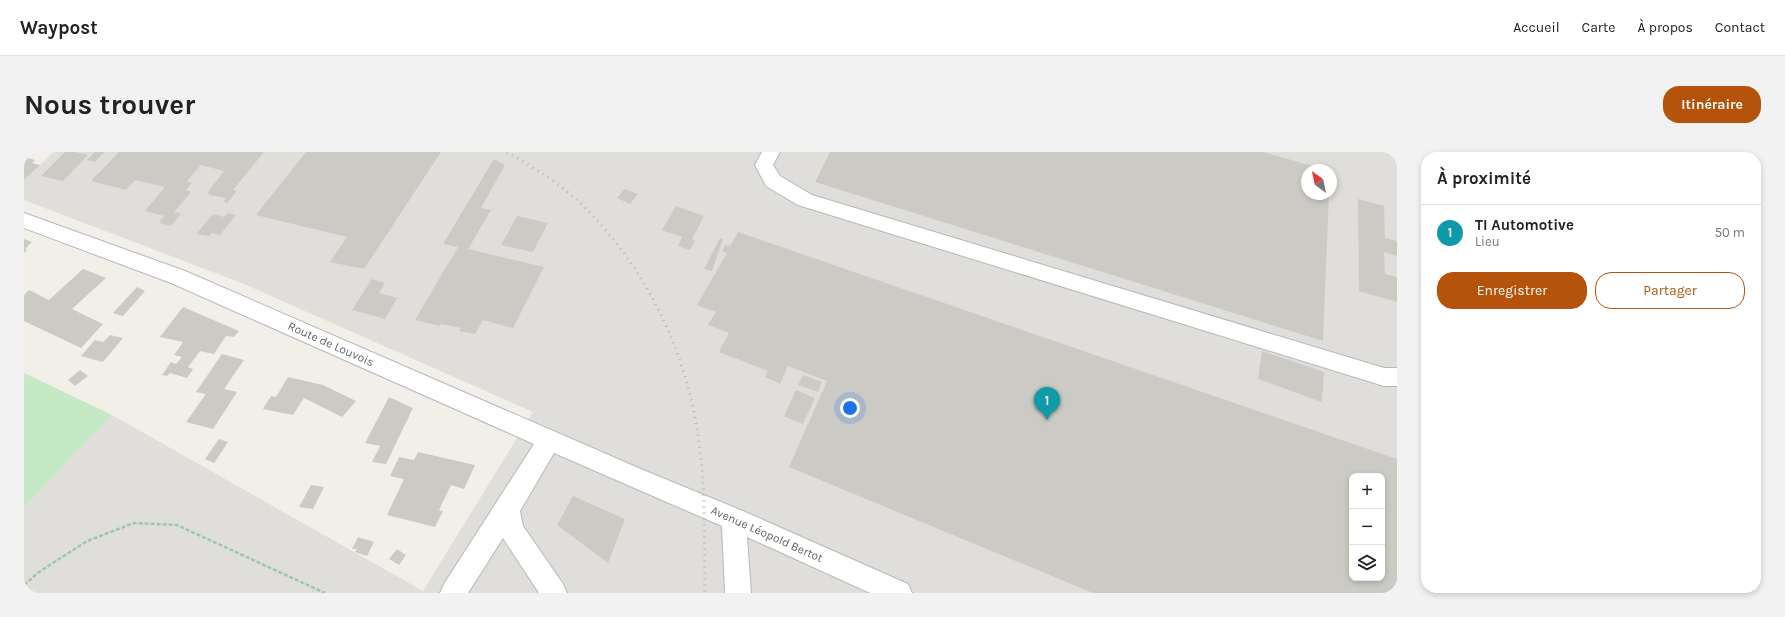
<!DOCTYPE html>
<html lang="fr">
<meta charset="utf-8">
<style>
body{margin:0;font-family:Karla,sans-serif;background:#f2f2f2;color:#222}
.controls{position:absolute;right:12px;bottom:12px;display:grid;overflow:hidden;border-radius:8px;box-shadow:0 2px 6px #0003}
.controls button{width:36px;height:36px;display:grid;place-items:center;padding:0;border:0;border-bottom:1px solid #e0e0e0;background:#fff;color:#222;font:20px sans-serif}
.compass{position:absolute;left:1277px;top:12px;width:36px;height:36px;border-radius:50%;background:#fff;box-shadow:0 2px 6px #0003;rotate:327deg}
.you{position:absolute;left:826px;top:256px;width:14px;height:14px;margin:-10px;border:3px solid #fff;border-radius:50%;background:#1a73e8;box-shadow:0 0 0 6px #1a73e833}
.badge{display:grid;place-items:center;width:26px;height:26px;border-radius:50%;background:#b45309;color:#fff;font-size:13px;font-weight:700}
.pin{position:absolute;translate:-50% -33px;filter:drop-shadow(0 1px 2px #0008)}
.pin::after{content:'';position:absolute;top:21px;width:14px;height:12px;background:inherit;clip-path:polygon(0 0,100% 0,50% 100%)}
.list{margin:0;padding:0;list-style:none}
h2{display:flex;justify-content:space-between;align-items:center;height:52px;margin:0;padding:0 16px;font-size:17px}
h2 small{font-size:13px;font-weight:400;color:#767676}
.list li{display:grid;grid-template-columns:26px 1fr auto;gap:12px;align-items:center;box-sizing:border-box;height:56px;padding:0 16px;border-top:1px solid #e0e0e0}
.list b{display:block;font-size:15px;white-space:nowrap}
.list p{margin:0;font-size:13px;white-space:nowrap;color:#767676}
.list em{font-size:13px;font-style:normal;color:#767676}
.actions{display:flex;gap:8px;padding:12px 16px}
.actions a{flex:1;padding:9px 0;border:1px solid #b45309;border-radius:16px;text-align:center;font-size:14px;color:#b45309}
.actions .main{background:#b45309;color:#fff}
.icon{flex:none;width:22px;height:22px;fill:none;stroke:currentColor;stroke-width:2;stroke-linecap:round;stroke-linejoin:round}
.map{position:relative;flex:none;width:1373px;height:441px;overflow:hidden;border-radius:16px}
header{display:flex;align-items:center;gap:24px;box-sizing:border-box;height:56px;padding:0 20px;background:#fff;border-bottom:1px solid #e0e0e0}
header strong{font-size:19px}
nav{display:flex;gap:22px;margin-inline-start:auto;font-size:14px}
.intro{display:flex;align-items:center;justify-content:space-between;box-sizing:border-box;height:96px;padding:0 24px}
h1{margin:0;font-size:28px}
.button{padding:10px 18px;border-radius:16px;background:#b45309;color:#fff;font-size:14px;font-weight:700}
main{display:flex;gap:24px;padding:0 24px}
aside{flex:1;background:#fff;border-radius:16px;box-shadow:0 2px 6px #0003}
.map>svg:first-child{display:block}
</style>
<header>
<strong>Waypost</strong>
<nav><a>Accueil</a><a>Carte</a><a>À propos</a><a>Contact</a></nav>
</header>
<div class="intro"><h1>Nous trouver</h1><a class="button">Itinéraire</a></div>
<main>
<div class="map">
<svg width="1373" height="441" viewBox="0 0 1373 441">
<rect width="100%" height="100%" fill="#f1efe8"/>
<path fill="#e0deda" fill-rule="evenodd" d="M30 0H1373V441H0V355L88 263 399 439 509 260 220 132 0 48V28ZM1283 18H1307V42H1283ZM1328 324H1358V426H1328Z"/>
<path fill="#c5e8c5" d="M0 221 88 263 0 355Z"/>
<path fill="#cccac5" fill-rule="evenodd" d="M41 0H51L64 3 39 29 17 24Z
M71 0H80L71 10 63 8Z
M95 0H240L209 38 213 39 203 51 199 50 202 46 185 43 184 40 200 19 177 13 163 29 168 31 162 38 167 40 150 60 157 62 147 74 135 71 140 64 121 59 141 35 111 28 102 38 67 29Z
M282 0H417L340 117 306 110 323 85 232 63Z
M806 0H1239L1303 18H1283V42H1305L1299 189 791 30Z
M0 5 11 8 8 11 16 13 0 28Z
M470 7 481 13 457 56 467 58 444 97 520 115 489 176 459 168 451 182 435 179 437 176 417 172 416 174 391 168 434 95 419 92Z
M600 37 614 42 606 52 593 46Z
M1334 47 1360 54 1361 86 1373 89V104L1360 100 1361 122 1373 125V150L1335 139Z
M652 54 680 64 668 87 671 89 666 98 654 94 658 85 638 78Z
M204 61 212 63 196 83 188 81 185 84 172 82 189 62 200 65Z
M493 64 524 71 509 100 477 93Z
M714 80 1373 307V441H1069L765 315 803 229 764 214 756 232 741 225 744 219 695 200 705 181 684 173 692 160 673 153 703 101 698 99 701 93 706 94ZM1328 324H1358V426H1328Z
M696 86 699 87 688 119 680 117Z
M0 87 8 90 1 97 3 98 0 101Z
M59 117 82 126 48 157 79 172 57 196 0 169V143L5 138 25 148Z
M348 127 361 131 355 141 373 146 361 167 328 158Z
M113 135 121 139 99 164 89 161Z
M159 155 215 179 210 185 202 184 190 202 176 199 164 215 169 217 163 226 146 221 143 224 138 223 147 210 152 212 158 205 150 203 159 190 136 185Z
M86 183 99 186 79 210 57 204 71 188 79 190Z
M1238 199 1300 220 1298 250 1234 227Z
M198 202 220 208 200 237 213 240 189 277 162 270 182 242 172 240Z
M56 218 64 224 51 234 44 228Z
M779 223 798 230 794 240 774 233Z
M264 225 299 233 332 249 318 265 280 246 269 263 239 257 247 244 252 245Z
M772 238 791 246 779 272 760 264Z
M365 245 389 256 362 312 348 310 356 294 341 291Z
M195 287 204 290 190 311 181 307Z
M394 300 451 313 440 337 427 333 415 358 419 359 411 375 363 363 380 327 366 324 375 305 390 308Z
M287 333 300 335 289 357 275 355Z
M549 344 601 367 584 411 533 373Z
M334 385 350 390 343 404 331 400 333 397H328Z
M373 397 382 403 375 413 365 407Z"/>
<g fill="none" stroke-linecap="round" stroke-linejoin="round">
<defs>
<path id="minor" d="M738 0H756L749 13 756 24 788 43 1360 216H1373V234H1360L774 53 742 34 731 13Z
M0 61 161 119 619 318 719 359 884 432 888 441H846L723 385 727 441H701L698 374 530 301 496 359 499 374 539 432 543 441H515L479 386 444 441H416L420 432 510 292 147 131 0 76Z"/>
</defs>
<use href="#minor" stroke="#b5b8bc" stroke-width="2"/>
<path stroke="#9cc7a9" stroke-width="2.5" stroke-dasharray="4 2" stroke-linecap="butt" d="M0 433 15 420 63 389 110 371 153 373 301 441"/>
<use href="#minor" fill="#fff" fill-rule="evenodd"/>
<path stroke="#b6b7b8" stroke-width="3" stroke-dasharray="1 5" stroke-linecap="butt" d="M483 0C507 14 532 29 553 48 620 111 663 198 675 290 682 340 680 391 681 441"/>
</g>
<g text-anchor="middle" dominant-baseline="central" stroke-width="3" stroke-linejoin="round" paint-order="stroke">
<g font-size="12" fill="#5f6368" stroke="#fff">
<text transform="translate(307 192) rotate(24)">Route de Louvois</text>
<text transform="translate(743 382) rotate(24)">Avenue Léopold Bertot</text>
</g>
</g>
</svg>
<div class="controls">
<button>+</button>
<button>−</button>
<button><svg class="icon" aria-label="layers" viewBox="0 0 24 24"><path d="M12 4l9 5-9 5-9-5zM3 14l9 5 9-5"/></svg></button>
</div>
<svg class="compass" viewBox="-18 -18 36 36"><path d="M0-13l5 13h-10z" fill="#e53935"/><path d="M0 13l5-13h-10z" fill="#767676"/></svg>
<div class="you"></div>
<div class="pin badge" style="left:1023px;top:268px;background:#0f9aa8">1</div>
</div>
<aside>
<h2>À proximité<small></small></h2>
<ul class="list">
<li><span class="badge" style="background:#0f9aa8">1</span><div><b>TI Automotive</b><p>Lieu</p></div><em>50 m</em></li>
</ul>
<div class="actions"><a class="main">Enregistrer</a><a>Partager</a></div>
</aside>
</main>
